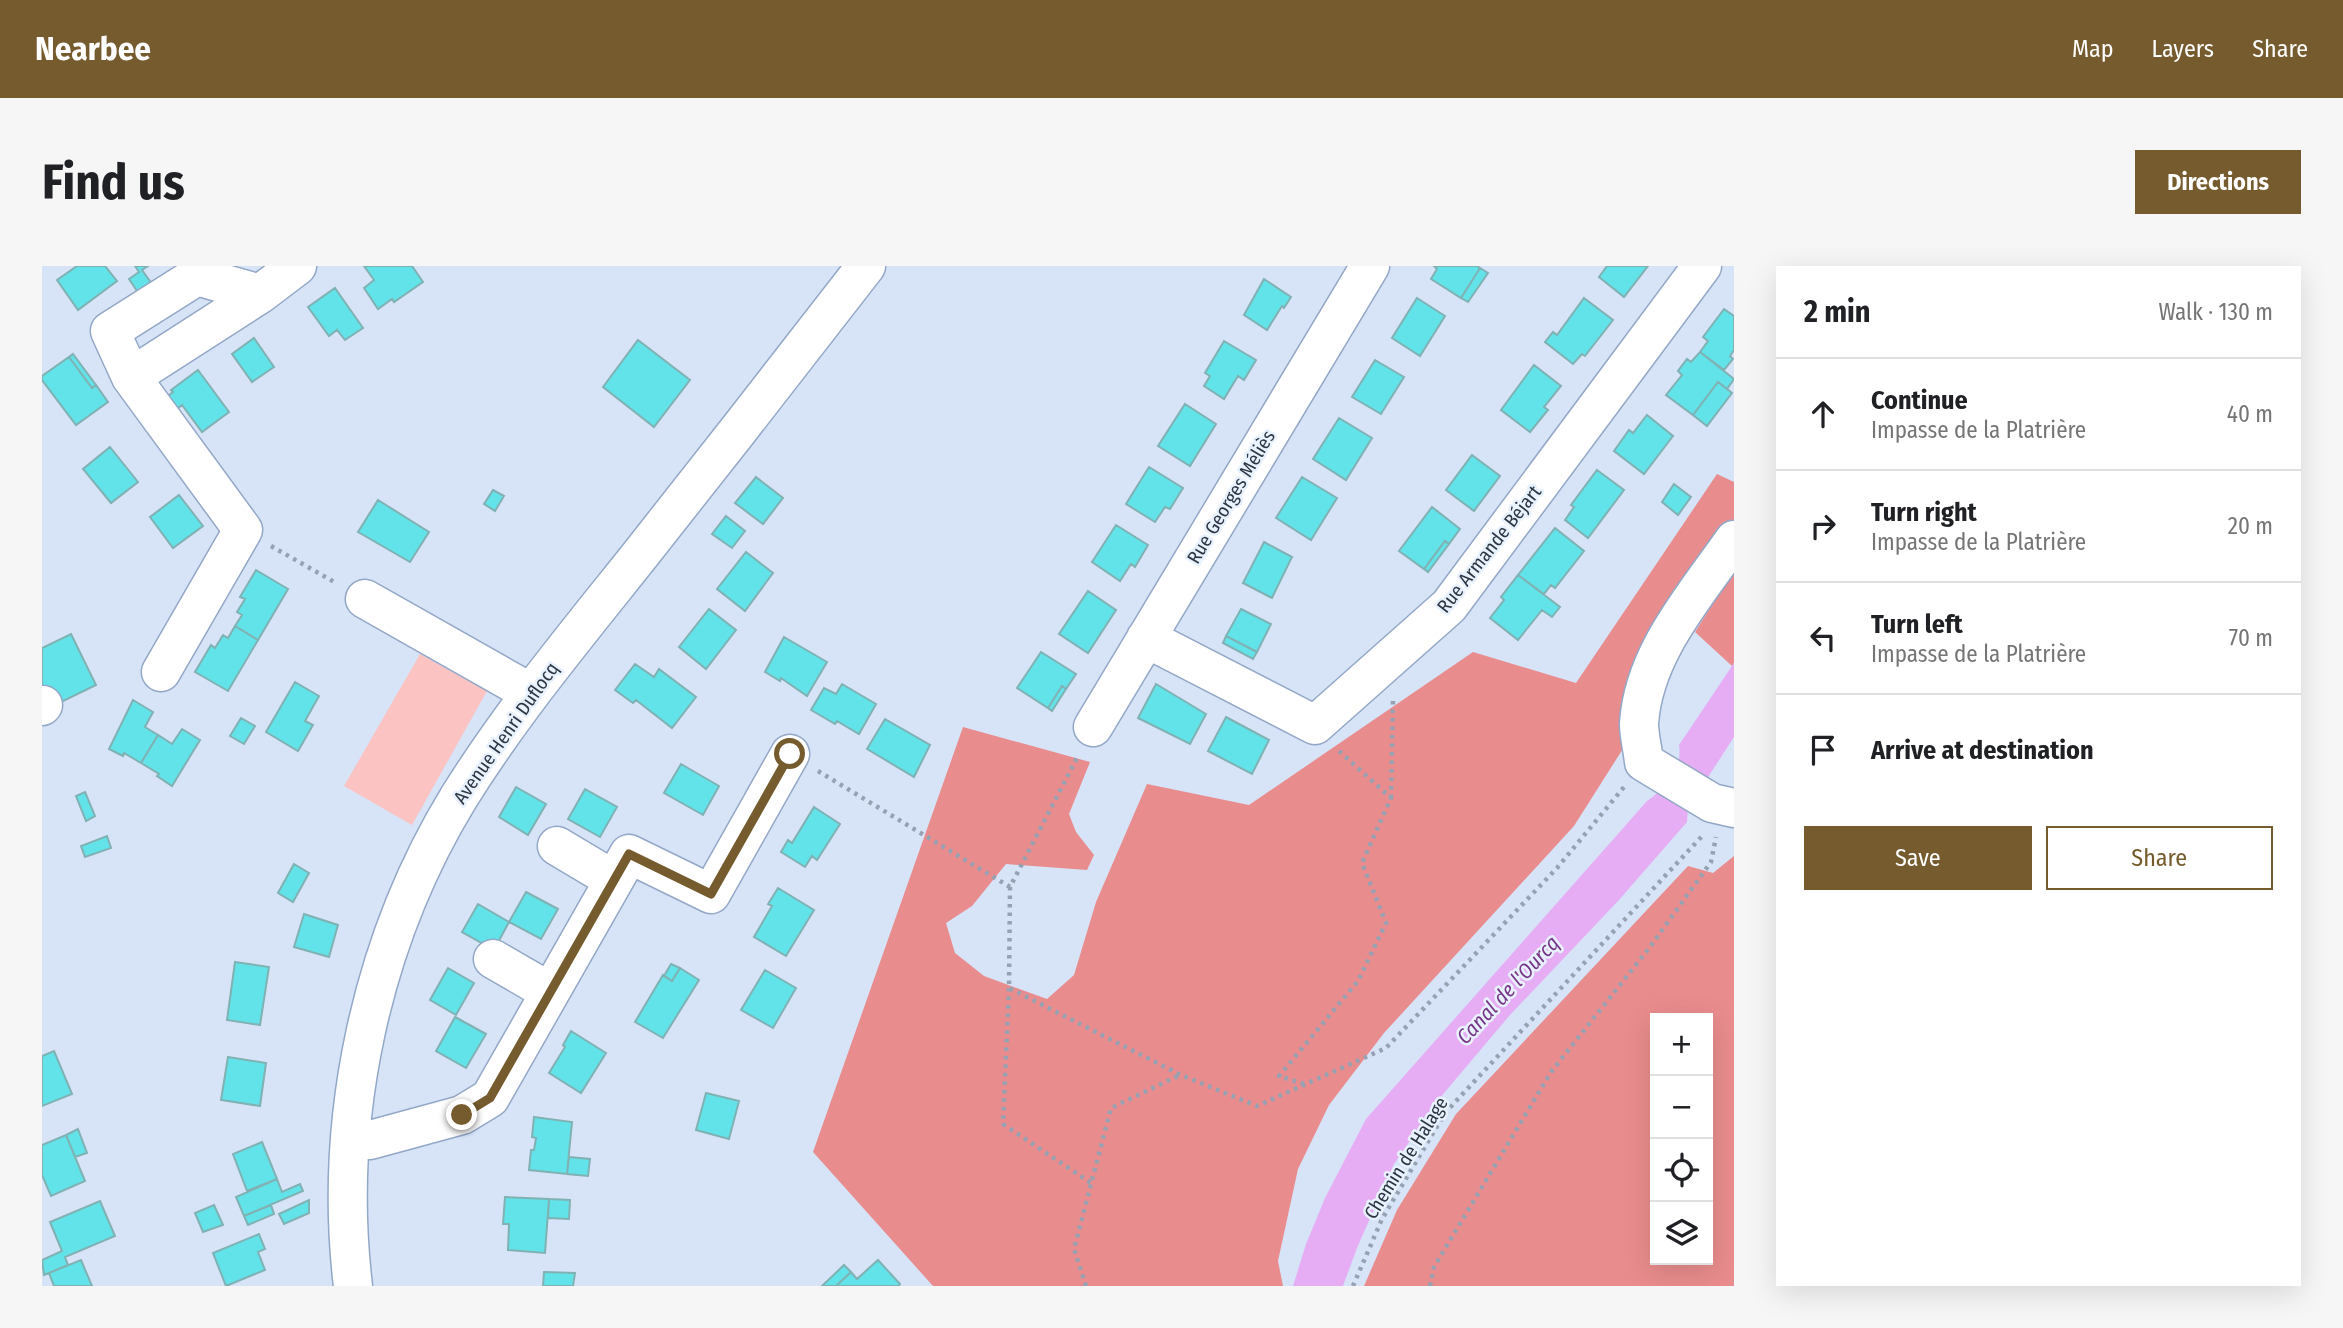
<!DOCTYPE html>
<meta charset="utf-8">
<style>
body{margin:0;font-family:"Fira Sans Condensed",sans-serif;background:#f6f6f6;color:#202124}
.controls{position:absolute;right:21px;bottom:21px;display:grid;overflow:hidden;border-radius:0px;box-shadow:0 7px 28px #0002}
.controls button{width:63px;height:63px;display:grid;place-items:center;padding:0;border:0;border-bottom:2px solid #e0e0e0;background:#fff;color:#202124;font:35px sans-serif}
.stop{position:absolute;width:21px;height:21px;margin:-16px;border:5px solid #755b2d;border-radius:50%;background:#fff}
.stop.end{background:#755b2d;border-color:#fff;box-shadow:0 2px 7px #0008}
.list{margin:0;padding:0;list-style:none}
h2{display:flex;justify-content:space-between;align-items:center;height:91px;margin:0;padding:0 28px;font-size:30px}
h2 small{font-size:23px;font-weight:400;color:#757577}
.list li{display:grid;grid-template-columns:46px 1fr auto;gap:21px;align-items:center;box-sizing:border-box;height:112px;padding:0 28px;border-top:2px solid #e0e0e0}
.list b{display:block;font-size:26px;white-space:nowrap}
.list p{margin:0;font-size:23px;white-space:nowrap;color:#757577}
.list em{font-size:23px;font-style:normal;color:#757577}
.actions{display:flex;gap:14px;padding:21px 28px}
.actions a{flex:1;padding:16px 0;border:2px solid #755b2d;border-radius:0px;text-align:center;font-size:24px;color:#755b2d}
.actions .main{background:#755b2d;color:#fff}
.icon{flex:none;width:38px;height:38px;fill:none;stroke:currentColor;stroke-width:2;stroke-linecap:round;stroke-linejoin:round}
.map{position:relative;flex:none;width:1692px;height:1020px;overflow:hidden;border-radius:0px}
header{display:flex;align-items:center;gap:42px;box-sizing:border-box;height:98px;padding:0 35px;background:#755b2d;color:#fff}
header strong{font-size:33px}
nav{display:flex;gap:38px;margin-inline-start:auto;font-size:24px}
.intro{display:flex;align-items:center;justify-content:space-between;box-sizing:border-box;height:168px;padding:0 42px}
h1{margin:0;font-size:49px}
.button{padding:18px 32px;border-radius:0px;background:#755b2d;color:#fff;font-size:24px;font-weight:700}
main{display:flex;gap:42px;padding:0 42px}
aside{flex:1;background:#fff;border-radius:0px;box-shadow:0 7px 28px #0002}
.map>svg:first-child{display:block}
</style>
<header>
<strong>Nearbee</strong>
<nav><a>Map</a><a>Layers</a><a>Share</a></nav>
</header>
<div class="intro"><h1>Find us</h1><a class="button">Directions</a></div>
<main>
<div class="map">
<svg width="1692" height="1020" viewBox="0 0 1692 1020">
<rect width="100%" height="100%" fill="#d7e4f8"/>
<path fill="#fbc3c1" d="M378 388 445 425 370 559 302 520Z"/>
<path fill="#e98c8d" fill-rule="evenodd" d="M1675 208 1692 216V257L1584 478 1532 560 1342 767 1287 839 1256 903 1236 995 1241 1020H891L771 886 921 461 1048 496 1027 548 1034 566 1052 589 1045 604 964 598 930 640 904 657 913 687 942 710 1005 733 1032 709 1054 636 1105 518 1207 539 1431 386 1534 417Z
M1692 304V397L1690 400 1653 366Z
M1692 590V1020H1322L1355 944 1414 848 1646 600 1671 607ZM1613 752H1666V994H1613Z"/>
<path fill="#e6adf4" d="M1692 397V471L1646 542 1645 556 1577 634 1468 749 1397 833 1352 898 1315 982 1301 1020H1251L1264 978 1283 932 1324 853 1605 535C1624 522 1641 503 1637 479Z"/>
<path fill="#61e3e9" stroke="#80b1b3" stroke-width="2" d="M35 0H63L75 15 36 44 15 14Z
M93 0H106L100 4 113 22 99 31 87 13 97 6Z
M322 0H370L381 16 352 36 350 33 336 43 322 22 332 14Z
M1392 0H1435L1438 2 1419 32 1389 13 1395 3Z
M1565 0H1606L1582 31 1557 11Z
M1438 2 1446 7 1426 36 1419 32Z
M1222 13 1249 31 1242 42 1240 40 1225 64 1202 49Z
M293 22 321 62 303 74 295 64 287 70 266 41Z
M1375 32 1403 50 1378 90 1350 72Z
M1542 32 1571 54 1543 90 1540 88 1531 98 1503 76 1511 66 1515 69Z
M1682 43 1692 50V84L1688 90 1691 93 1682 104 1658 86 1666 75 1661 71Z
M212 72 232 101 210 116 190 88Z
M596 74 648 114 612 161 561 121Z
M1182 75 1214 94 1202 114 1196 110 1182 133 1162 120 1168 110 1163 107Z
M1658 86 1692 113 1685 123 1676 116 1651 149 1624 129 1640 109 1636 105 1645 93 1649 96Z
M31 88 54 119 50 122 27 91Z
M27 91 50 122 54 119 66 136 34 159 0 114V110Z
M1333 94 1362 111 1339 148 1310 131Z
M1492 99 1519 120 1502 141 1506 144 1488 166 1459 144Z
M156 104 187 146 160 166 140 139 135 143 126 130 131 126 129 124Z
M1676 116 1690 127 1665 160 1651 149Z
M1143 138 1174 158 1148 200 1116 180Z
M1605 149 1631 170 1602 208 1572 185 1587 164 1591 167Z
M1297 152 1330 172 1304 214 1271 193Z
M68 181 96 216 69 237 41 203Z
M1430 189 1458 210 1432 245 1404 224Z
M1107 201 1141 222 1128 243 1123 241 1113 256 1084 238Z
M1555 204 1582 224 1546 272 1523 254 1532 241 1529 239Z
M714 211 741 232 721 258 693 237Z
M1260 211 1295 232 1269 274 1234 252Z
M1632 218 1649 231 1636 249 1620 236Z
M451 224 462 230 453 245 442 238Z
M137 229 161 260 131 282 108 251Z
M336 234 387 266 368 296 316 266Z
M1390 241 1418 263 1407 278 1403 275 1382 303 1357 285Z
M684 250 703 265 690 282 670 268Z
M1074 259 1106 279 1093 301 1089 298 1078 315 1050 296Z
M1513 262 1542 285 1513 322 1509 319 1502 328 1476 309Z
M1403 275 1407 278 1386 306 1382 303Z
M1222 276 1250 291 1230 332 1201 317Z
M704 286 731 307 703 345 675 323Z
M214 304 246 323 216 374 193 360 200 349 195 346 203 333 198 331Z
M1476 309 1518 341 1510 351 1500 344 1476 374 1448 352 1462 334 1459 331Z
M1046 325 1074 344 1046 387 1017 368Z
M667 343 694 364 664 403 637 381Z
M1199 343 1229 358 1215 386 1184 370Z
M193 360 216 374 186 425 153 406 169 379 173 382 181 369 186 372Z
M29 368 54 419 11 440 0 419V382Z
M1184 370 1215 386 1211 393 1181 377Z
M742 371 785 396 765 430 739 412 738 415 723 406Z
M999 386 1034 408 1024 423 1020 420 1006 442 975 422Z
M593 398 612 411 617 403 654 431 630 462 594 434 591 437 573 424Z
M253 416 277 430 263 455 271 459 256 485 224 466Z
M800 418 834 438 817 468 795 455 793 458 769 444 782 422 794 428Z
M1114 418 1164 448 1148 478 1096 452Z
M1020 420 1024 423 1010 445 1006 442Z
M91 434 111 446 103 461 116 469 99 497 82 487 81 490 67 483Z
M1184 451 1227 474 1210 508 1166 485Z
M199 452 213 460 202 478 188 470Z
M843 453 888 479 872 511 825 483Z
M140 463 158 474 130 520 115 510 117 508 99 497 116 469 130 478Z
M639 498 677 520 661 549 622 527Z
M474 521 504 538 486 569 457 551Z
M543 523 575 541 558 571 526 553Z
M43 526 53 550 44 555 34 530Z
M772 541 798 558 775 594 770 590 763 601 739 586 746 574 750 577Z
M65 570 69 582 43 591 39 580Z
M252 598 267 607 251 636 236 627Z
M736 622 772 644 744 690 712 671 730 640 726 638Z
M484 626 516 643 499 673 467 656Z
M436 638 467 656 452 684 420 666Z
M262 648 296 659 287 691 252 681Z
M193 696 227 701 218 759 185 754Z
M629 698 638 702 630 715 622 710Z
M406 702 432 717 414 749 388 734Z
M638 702 657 714 621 772 593 756 621 709 630 715Z
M723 704 754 722 731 762 699 744Z
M413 751 444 768 424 802 394 785Z
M529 765 564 787 539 827 507 807 523 781 521 779Z
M12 785 30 828 0 840V790Z
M186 791 224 797 218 840 179 834Z
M664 827 697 835 687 873 654 864Z
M492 851 530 856 525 908 487 904 489 884H492L494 872 490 871Z
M36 863 45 887 33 891 24 869Z
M24 869 43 915 9 930 0 909V879Z
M220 876 235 913 205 925 191 888Z
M527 891 548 893 546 910 525 908Z
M235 913 240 926 258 918 261 925 202 950 194 931Z
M463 931 507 933 503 987 466 984 467 958H461Z
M507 933 528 934 527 953 506 952Z
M267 934V947L242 958 237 948Z
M58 935 73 970 23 991 26 999 2 1009 0 994 20 985 8 956Z
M172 939 181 959 161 966 153 947Z
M229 939 232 948 206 959 202 950Z
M217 968 223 983 216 986 223 1004 184 1020 171 987Z
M39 994 50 1020H12L7 1007Z
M836 994 858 1018 857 1020H794L809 1006 815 1013Z
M802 999 809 1006 794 1020H780Z
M502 1006 533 1007 531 1020H501Z"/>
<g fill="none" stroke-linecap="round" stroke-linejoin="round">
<defs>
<path id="minor" d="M89 111 218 28
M1692 274C1653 330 1601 388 1597 458 1597 470 1601 484 1602 496L1670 537 1692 542
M323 333 489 427
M1104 372 1273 459 1407 340 1660 0
M119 406 201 264 89 111 68 65 155 10 218 28 255 0
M0 440 1 439
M1051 461 1328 0
M515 580 572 614
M451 693 508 726
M309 873 328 874 420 849 448 832 587 588 669 628 748 488
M311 1020C291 853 329 675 417 531 470 446 535 368 598 289 674 193 749 97 824 0"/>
</defs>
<use href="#minor" stroke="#93a7c7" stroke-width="41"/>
<path stroke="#96a1b2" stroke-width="4.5" stroke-dasharray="3.5 5" stroke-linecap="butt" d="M229 280 294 317
M776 505 968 621 1036 490
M1349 532 1351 434
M968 621 967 722 1139 809 1215 840 1344 782 1515 602 1582 521
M967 722 961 858 1049 917
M1262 818 1237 810 1316 715 1344 657 1320 597 1349 532 1296 484
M1044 1020 1032 983 1069 842 1138 809
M1311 1020 1340 953 1403 847 1662 568
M1388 1020 1392 1001 1509 806 1608 681 1669 596 1674 571"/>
<use href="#minor" stroke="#fff" stroke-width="38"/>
</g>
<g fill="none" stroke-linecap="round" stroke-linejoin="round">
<path stroke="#755b2d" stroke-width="9" d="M420 849 448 832 587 588 669 628 748 488"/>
</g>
<g text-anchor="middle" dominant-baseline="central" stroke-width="5" stroke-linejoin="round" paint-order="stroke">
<g font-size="19" fill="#2d3542" stroke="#e8f1fe">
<text transform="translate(1189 231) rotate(-59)">Rue Georges Méliès</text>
<text transform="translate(1447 283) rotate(-52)">Rue Armande Béjart</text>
<text transform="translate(464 467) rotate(-55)">Avenue Henri Duflocq</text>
<text transform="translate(1364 892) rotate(-58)">Chemin de Halage</text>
</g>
<g font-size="21" font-style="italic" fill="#773587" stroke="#e8f1fe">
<text transform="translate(1466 724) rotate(-47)">Canal de l'Ourcq</text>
</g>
</g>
</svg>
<div class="controls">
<button>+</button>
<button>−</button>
<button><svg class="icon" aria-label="locate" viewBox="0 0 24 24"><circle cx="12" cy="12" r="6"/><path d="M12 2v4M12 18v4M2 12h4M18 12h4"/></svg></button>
<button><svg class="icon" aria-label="layers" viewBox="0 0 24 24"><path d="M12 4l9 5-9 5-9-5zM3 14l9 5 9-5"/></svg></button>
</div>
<div class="stop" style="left:748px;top:488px"></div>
<div class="stop end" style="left:420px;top:849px"></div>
</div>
<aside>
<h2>2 min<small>Walk · 130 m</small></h2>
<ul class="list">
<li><svg class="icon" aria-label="ahead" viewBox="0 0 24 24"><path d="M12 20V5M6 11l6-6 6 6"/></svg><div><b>Continue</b><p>Impasse de la Platrière</p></div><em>40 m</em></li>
<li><svg class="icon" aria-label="right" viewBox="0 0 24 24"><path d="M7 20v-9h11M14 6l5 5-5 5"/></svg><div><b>Turn right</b><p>Impasse de la Platrière</p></div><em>20 m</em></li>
<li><svg class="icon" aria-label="left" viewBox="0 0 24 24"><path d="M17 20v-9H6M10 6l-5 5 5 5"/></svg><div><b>Turn left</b><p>Impasse de la Platrière</p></div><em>70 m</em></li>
<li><svg class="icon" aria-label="arrive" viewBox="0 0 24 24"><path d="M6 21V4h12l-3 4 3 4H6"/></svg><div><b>Arrive at destination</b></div></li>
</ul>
<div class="actions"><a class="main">Save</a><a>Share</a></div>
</aside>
</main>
